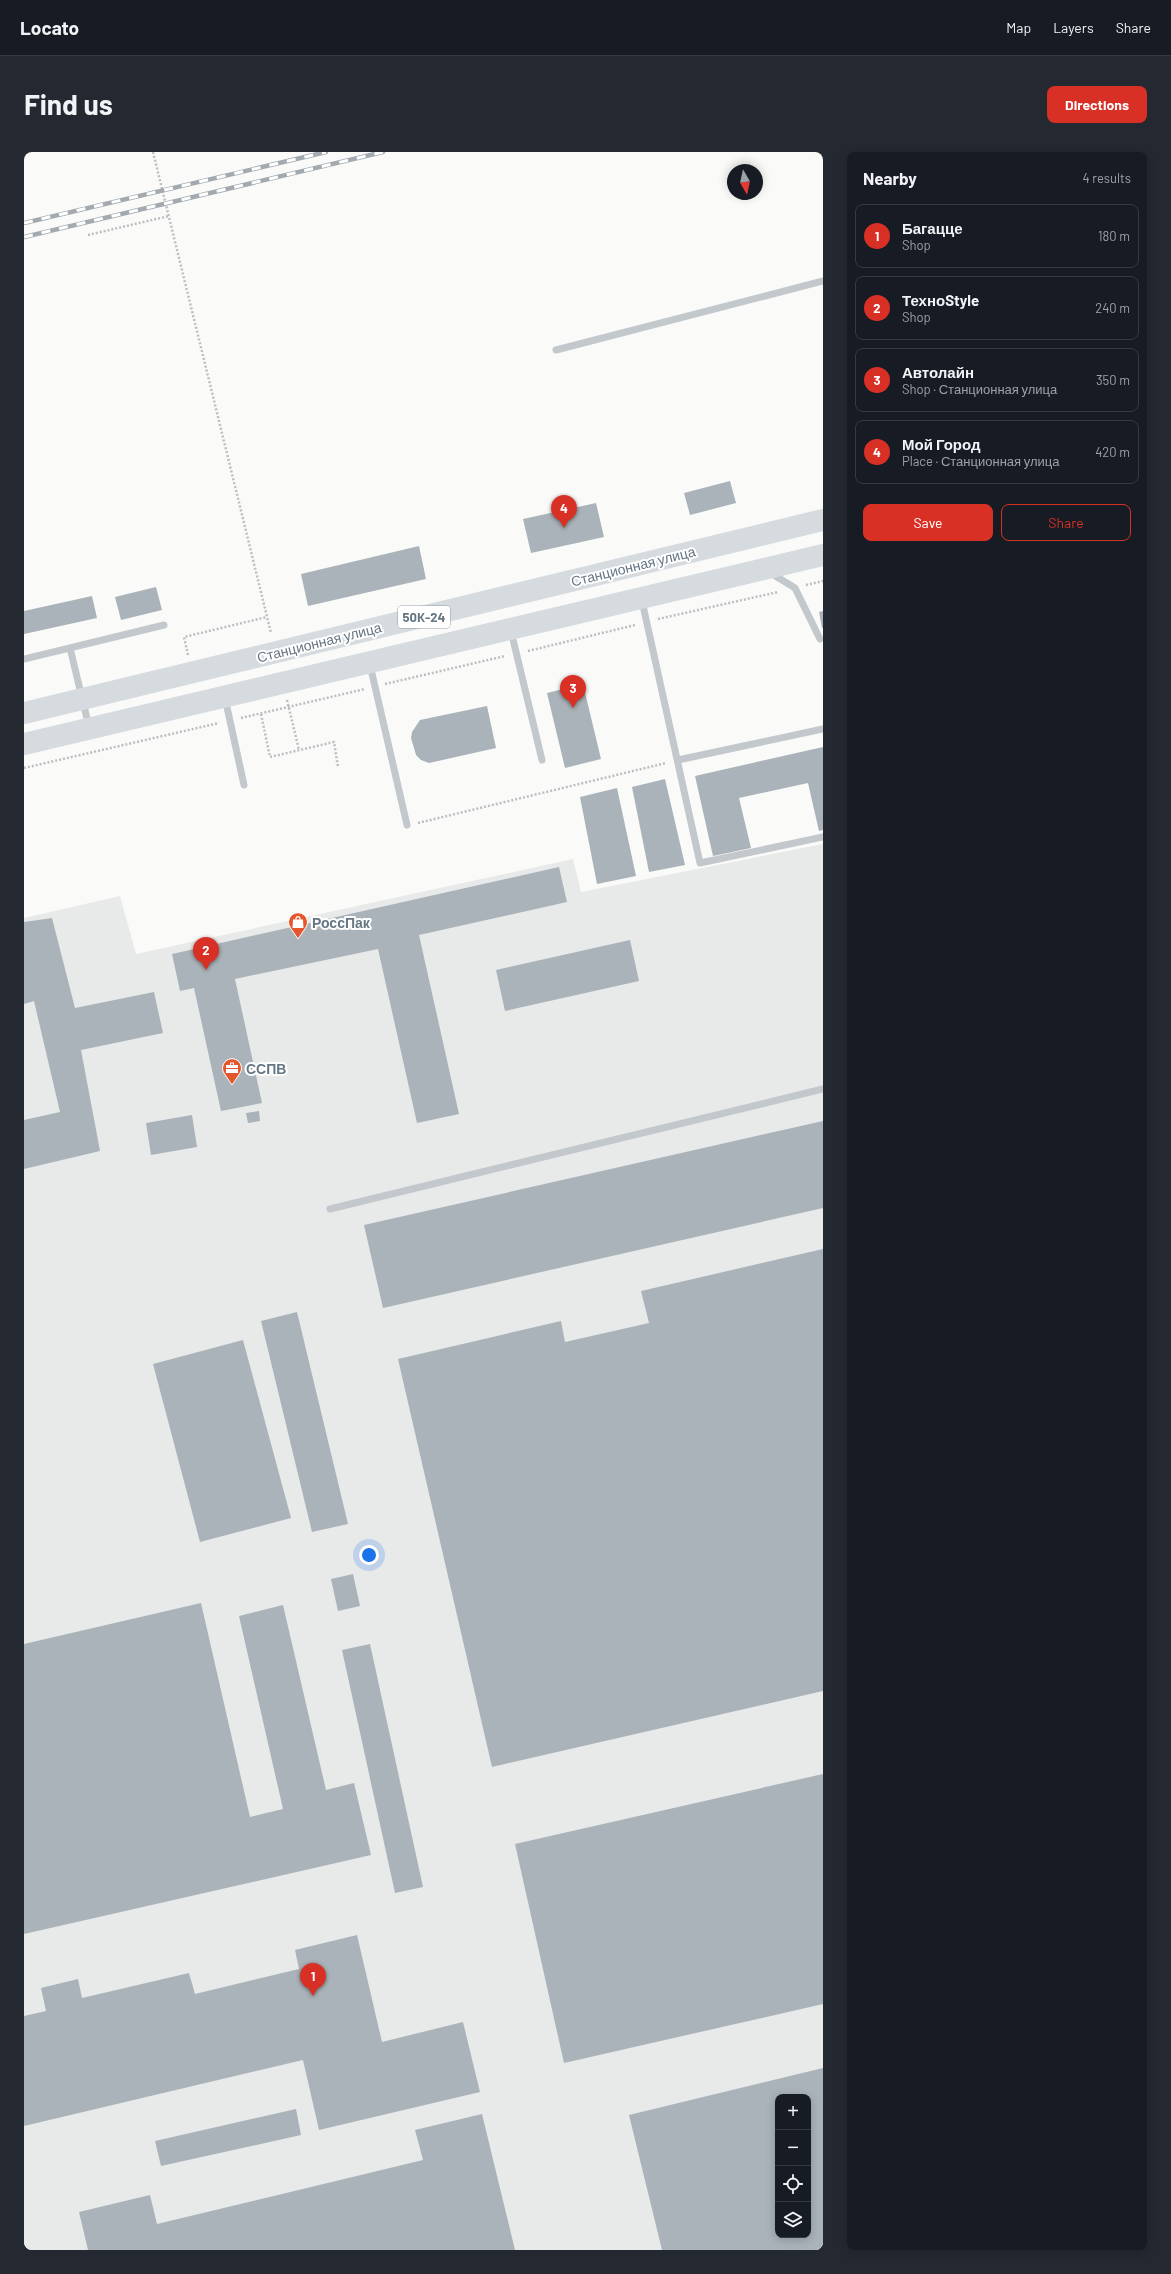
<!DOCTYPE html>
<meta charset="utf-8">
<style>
body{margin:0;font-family:Barlow,sans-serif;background:#242831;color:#f1f3f6}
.controls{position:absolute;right:12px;bottom:12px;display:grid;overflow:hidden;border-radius:8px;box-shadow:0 2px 10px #0003}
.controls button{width:36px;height:36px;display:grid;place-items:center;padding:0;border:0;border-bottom:1px solid #363941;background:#171b24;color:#f1f3f6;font:20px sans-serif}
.compass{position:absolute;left:703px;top:12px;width:36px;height:36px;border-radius:50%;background:#171b24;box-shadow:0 2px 10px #0003;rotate:171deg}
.you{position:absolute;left:345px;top:1403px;width:14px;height:14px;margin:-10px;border:3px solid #fff;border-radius:50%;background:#1a73e8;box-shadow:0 0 0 6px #1a73e833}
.badge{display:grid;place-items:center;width:26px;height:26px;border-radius:50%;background:#d93025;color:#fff;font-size:13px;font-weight:700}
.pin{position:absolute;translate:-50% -33px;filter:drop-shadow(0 1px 2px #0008)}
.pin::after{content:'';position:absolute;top:21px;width:14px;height:12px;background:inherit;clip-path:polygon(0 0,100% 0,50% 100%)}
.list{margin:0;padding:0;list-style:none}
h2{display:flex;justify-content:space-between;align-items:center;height:52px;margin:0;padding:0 16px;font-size:17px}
h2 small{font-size:13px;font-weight:400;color:#9ea1a6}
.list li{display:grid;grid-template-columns:26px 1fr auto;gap:12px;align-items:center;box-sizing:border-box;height:64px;margin:0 8px 8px;padding:0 8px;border:1px solid #363941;border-radius:8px}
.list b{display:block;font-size:15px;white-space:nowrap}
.list p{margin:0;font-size:13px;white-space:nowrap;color:#9ea1a6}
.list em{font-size:13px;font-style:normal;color:#9ea1a6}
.actions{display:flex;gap:8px;padding:12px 16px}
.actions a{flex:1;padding:9px 0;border:1px solid #d93025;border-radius:8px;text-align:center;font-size:14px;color:#d93025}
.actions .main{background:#d93025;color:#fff}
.icon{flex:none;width:22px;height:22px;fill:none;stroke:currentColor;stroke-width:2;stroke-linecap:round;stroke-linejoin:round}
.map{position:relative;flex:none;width:799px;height:2098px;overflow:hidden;border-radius:8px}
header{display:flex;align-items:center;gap:24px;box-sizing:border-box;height:56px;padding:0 20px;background:#171b24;border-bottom:1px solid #363941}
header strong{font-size:19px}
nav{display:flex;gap:22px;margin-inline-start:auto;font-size:14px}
.intro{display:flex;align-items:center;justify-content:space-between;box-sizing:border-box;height:96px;padding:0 24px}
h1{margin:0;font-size:28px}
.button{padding:10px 18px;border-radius:8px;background:#d93025;color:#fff;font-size:14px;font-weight:700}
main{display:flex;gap:24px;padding:0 24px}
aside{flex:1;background:#171b24;border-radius:8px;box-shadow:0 2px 10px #0003}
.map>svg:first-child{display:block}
</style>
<header>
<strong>Locato</strong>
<nav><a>Map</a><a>Layers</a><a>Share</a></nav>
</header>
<div class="intro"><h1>Find us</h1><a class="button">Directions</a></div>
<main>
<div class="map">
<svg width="799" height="2098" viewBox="0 0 799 2098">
<rect width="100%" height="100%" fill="#fafaf8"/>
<path fill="#e8e9e9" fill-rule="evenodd" d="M799 692V2098H0V766L96 744 112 802 549 707 557 740ZM754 1945H784V2083H754Z"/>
<path fill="#aab3b9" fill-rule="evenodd" d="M706 329 712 351 666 363 660 341Z
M572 351 580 385 507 401 499 367Z
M395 394 402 427 284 454 277 422Z
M132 435 138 458 97 468 91 445Z
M68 444 73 466 0 482V459Z
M799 459V476H798L795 460Z
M559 532 577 607 541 616 523 541Z
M463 554 472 596 405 611 397 608 392 603 387 586 388 580 396 568Z
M799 595V678L795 679 784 631 715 646 727 696 689 704 671 624Z
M641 627 661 713 625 720 608 635Z
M593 636 612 724 573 732 556 645Z
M535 715 543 750 395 783 435 962 393 971 354 797 211 827 238 951 197 959 170 836 156 839 148 802Z
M28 766 51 856 130 840 139 881 57 898 76 999 0 1017V968L36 960 10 849 0 852V770Z
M606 788 615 829 481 859 472 818Z
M235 959 236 969 224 971 222 961Z
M168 963 173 995 127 1003 122 971Z
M799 969V1056L359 1156 340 1073Z
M799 1097V1539L468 1615 374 1207 537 1169 541 1190 625 1171 617 1139Z
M273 1160 324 1372 288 1380 237 1169Z
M219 1188 267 1366 176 1390 129 1212Z
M329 1422 336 1454 314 1459 307 1427Z
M177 1451 226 1665 259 1657 215 1464 259 1453 302 1638 330 1631 347 1703 0 1782V1492Z
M346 1492 399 1735 371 1741 318 1498Z
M799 1622V1852L540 1911 491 1692Z
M333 1783 358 1890 439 1870 456 1940 295 1978 279 1908 0 1974V1864L22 1859 17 1836 54 1827 58 1846 165 1821 171 1842 275 1817 271 1798Z
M799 1916V2098H638L605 1963ZM754 1945H784V2083H754Z
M272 1957 277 1983 137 2014 131 1989Z
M458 1962 491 2098H64L55 2060 126 2043 133 2072 399 2008 391 1978Z"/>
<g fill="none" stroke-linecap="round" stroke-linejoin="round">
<path stroke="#bbbfc2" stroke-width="2.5" stroke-dasharray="2 2" stroke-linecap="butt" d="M129 0 247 481
M64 83 145 64
M782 433 799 429
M634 467 754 440
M504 499 611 473
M164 503 160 485 243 465
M361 532 481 504
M263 548 275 598
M237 562 246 605 310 590 314 615
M217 566 341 537
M0 616 195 571
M394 671 642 611"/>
<path stroke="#c3c8cc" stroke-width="7" d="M532 198 799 129
M745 420 771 436 796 487
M618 449 676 711 799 685
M487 479 518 608
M46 496 65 575
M0 507 140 473
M346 513 383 673
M201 546 220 633
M654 608 799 577
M306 1057 799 937"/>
<path stroke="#d6dbdf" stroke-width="22" d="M0 561 799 368
M0 592 799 403"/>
<defs>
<path id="rail" d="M0 71 302 0
M0 85 359 0"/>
</defs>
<use href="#rail" stroke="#a2aab0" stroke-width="4.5"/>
<use href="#rail" stroke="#fff" stroke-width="3" stroke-dasharray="9" stroke-linecap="butt"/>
</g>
<defs>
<symbol id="shop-pin" viewBox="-11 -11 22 30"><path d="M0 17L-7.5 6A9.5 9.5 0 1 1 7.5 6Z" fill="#e4572e" stroke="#fff"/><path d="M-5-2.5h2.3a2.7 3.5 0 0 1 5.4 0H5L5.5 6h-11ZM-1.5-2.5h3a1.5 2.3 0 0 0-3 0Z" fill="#fff"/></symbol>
<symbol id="office-pin" viewBox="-11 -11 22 30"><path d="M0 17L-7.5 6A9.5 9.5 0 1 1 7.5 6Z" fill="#e4572e" stroke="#fff"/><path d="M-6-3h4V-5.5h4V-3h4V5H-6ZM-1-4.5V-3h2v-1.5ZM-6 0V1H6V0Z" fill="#fff"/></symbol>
</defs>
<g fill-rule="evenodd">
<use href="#shop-pin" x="263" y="759" width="22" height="30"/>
<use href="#office-pin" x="197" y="905" width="22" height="30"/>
</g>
<g text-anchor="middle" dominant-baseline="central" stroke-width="4" stroke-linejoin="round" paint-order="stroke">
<rect fill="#fff" stroke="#939fa8" stroke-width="1" x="374" y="454" width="52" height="22" rx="3"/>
<g font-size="13" font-weight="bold" fill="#657683">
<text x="400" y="465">50К-24</text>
</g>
<g font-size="14" fill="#657683" stroke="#fff">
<text transform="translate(609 414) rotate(-14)">Станционная улица</text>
<text transform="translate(295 490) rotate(-14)">Станционная улица</text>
</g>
<g font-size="14" font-weight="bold" fill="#657683" stroke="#fff" text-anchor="start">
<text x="288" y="770">РоссПак</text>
<text x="222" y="916">ССПВ</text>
</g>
</g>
</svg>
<div class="controls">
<button>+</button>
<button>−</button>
<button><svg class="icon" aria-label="locate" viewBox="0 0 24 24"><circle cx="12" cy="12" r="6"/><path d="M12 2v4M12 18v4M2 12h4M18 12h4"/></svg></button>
<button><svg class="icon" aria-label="layers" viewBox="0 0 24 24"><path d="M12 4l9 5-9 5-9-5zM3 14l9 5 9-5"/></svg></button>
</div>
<svg class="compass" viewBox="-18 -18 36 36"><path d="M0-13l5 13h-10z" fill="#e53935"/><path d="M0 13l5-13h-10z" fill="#9ea1a6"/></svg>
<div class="you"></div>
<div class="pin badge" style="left:289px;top:1844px">1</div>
<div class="pin badge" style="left:182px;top:818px">2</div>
<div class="pin badge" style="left:549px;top:556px">3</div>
<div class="pin badge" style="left:540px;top:376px">4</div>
</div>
<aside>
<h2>Nearby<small>4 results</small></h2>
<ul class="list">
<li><span class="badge">1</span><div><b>Багацце</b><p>Shop</p></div><em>180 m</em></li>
<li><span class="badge">2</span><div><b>ТехноStyle</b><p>Shop</p></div><em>240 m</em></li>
<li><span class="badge">3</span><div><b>Автолайн</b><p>Shop · Станционная улица</p></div><em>350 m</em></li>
<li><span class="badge">4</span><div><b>Мой Город</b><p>Place · Станционная улица</p></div><em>420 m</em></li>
</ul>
<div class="actions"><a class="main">Save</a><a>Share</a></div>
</aside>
</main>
